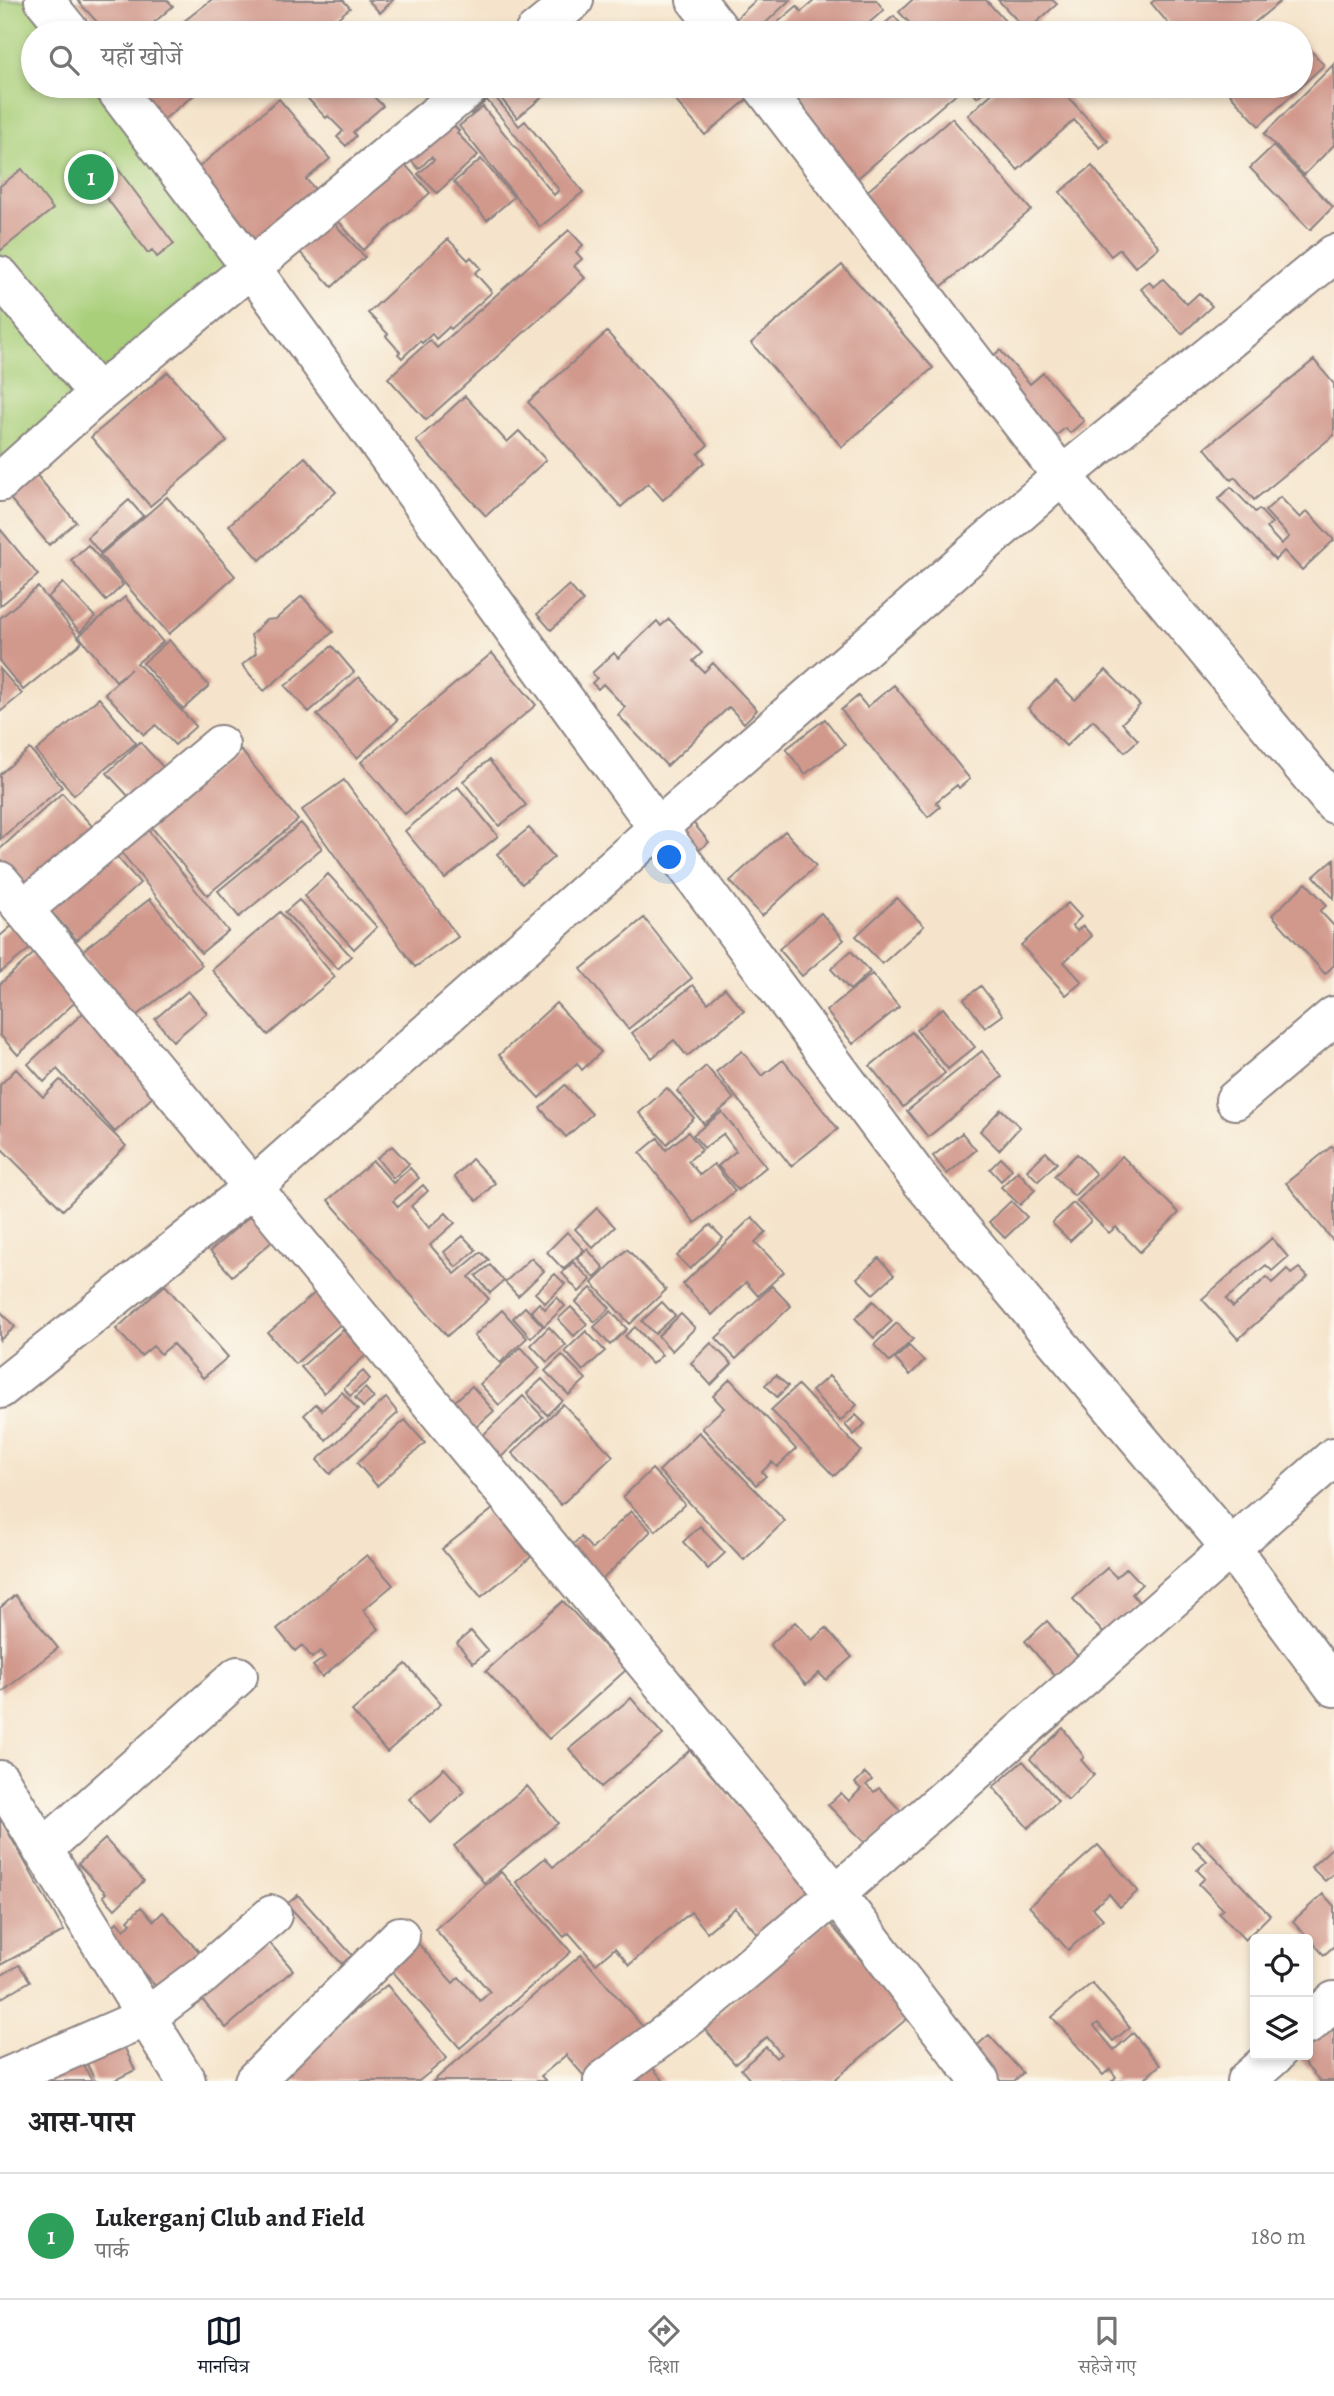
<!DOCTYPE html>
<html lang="hi">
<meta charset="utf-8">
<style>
body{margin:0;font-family:Alegreya,"Noto Serif Devanagari",serif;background:#f6f6f6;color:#202124}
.controls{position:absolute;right:21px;bottom:21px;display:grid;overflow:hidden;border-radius:7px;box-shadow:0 4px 10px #0003}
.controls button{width:63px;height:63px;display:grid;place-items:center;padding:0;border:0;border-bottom:2px solid #e0e0e0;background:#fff;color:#202124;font:35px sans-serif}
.you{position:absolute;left:670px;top:858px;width:24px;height:24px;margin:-18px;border:5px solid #fff;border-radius:50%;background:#1a73e8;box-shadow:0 0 0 10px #1a73e833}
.badge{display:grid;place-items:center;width:46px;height:46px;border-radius:50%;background:#111827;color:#fff;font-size:23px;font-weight:700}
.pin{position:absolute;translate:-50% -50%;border:4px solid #fff;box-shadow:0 2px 7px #0006}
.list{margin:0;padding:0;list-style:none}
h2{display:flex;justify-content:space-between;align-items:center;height:91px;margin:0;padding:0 28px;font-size:30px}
h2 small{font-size:23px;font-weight:400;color:#757577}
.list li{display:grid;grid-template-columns:46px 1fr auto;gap:21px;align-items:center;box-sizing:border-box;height:126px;padding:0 28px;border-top:2px solid #e0e0e0}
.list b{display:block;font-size:26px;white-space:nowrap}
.list p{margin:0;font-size:23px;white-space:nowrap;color:#757577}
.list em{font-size:23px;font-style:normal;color:#757577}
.icon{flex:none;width:38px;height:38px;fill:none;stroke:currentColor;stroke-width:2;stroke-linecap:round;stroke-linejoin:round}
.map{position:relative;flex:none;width:1334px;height:2081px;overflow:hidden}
.search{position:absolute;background:#fff;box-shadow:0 4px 10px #0003;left:21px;right:21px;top:21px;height:77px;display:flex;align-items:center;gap:18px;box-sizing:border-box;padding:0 24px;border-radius:38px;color:#757577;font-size:26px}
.sheet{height:217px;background:#fff}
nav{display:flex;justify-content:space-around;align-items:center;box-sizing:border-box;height:98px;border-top:2px solid #e0e0e0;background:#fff;font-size:19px;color:#757577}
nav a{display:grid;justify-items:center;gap:4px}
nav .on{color:#111827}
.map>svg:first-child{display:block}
</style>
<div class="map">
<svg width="1334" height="2081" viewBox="0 0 1334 2081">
<rect width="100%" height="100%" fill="#fbf7ec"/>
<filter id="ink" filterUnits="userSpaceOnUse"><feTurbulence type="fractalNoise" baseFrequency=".0143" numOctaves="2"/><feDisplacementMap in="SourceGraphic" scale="14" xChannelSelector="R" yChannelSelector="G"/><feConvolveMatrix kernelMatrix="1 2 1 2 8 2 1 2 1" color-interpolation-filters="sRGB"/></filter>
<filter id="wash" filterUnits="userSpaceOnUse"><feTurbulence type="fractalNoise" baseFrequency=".00686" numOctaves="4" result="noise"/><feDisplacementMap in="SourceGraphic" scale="28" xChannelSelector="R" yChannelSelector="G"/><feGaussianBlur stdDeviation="1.57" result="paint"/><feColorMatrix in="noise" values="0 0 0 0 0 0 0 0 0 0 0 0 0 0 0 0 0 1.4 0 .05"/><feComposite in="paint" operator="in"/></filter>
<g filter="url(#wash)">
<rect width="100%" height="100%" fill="#f5e4cb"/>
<path fill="#a9cf7a" stroke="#66785a" stroke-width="2" d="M0 0H48L73 33H33V86H113L252 269 0 487Z"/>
<g id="blocks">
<path fill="#d1988c" d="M77 0H167L173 6 142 33H107Z
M211 0H343L350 8 319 33H169Z
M368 0H393L380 13Z
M756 0H790L755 33H737L729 25Z
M815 0H876L884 10 857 33H765L797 6 801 12Z
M912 0H986L1016 33H919L899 12Z
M998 0H1052L1057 4 1027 31Z
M1155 0H1282L1242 33H1176L1151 3Z
M894 16 909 33H873Z
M1301 40 1324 65 1259 126 1230 94 1239 86H1301Z
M1334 64V145L1304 175 1264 134Z
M125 86H205L157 125Z
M299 86H370L377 94 374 97 383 106 353 132 356 136 346 146 337 137 343 131 328 116 326 118 297 87Z
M486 86 519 126 525 121 583 192 540 227 459 126 483 107 554 195 559 190 487 100 471 114 458 98Z
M491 86H547L551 90 517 118Z
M663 86H750L756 92 705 135Z
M792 86H954L959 91 852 183 779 98Z
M967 86H990L977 97Z
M1000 86H1058L1108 141 1100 148 1074 120 1018 170 968 115Z
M279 99 330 159 306 179 319 194 257 247 193 172Z
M444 115 459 131 457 133 478 155 437 193 418 174 434 160 431 157 419 169 404 153Z
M952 118 1031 210 934 293 856 201Z
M1273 146 1333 207 1310 230 1250 168Z
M106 153 174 244 157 257 152 250 148 253 85 169Z
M396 154 430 193 363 250 329 210Z
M481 159 514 197 487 220 454 182Z
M1092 166 1159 247 1135 267 1120 249 1111 256 1060 192Z
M22 169 53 209 0 251V186Z
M330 219 365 257 332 287 297 249Z
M569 230 583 245 576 252 582 259 574 266 585 278 426 420 388 378 430 340 437 348Z
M448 239 468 260 471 257 481 268 475 273 492 292 451 329 449 327 436 339 432 334 422 343 420 341 402 358 398 354 400 352 386 336 388 334 368 313Z
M842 265 933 368 842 447 751 343Z
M1163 279 1187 304 1199 293 1212 306 1182 334 1141 289 1149 282 1154 287Z
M607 332 708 445 698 454 705 462 663 500 648 483 621 507 528 402Z
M1000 350 1030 384 1043 373 1084 421 1070 433 1065 428 1051 440 985 363Z
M1314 360 1334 384V435L1254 500 1235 477 1231 480 1205 448Z
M168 372 227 441 150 506 91 437Z
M465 396 507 442 519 431 546 460 486 516 416 441Z
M305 457 336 492 260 560 229 525Z
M35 473 76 522 49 545 8 496Z
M1231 487 1255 512 1259 509 1272 523 1266 528 1281 544 1289 537 1265 511 1280 497 1300 518 1307 511 1334 540 1302 570 1284 551 1275 560 1218 499Z
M167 497 235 576 169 634 100 555Z
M129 500 143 516 100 553 87 537Z
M0 529 38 575 0 606Z
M88 545 123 585 106 601 71 560Z
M63 583 95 617 80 632 48 597Z
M569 585 583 601 551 630 537 614Z
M38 587 82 642 23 690 0 662V618Z
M302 596 333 632 264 691 242 665 256 653 251 635 266 620 276 619Z
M125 597 163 642 137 663 196 726 175 745 156 725 144 735 105 693 131 669 116 681 79 636Z
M669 619 702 653 693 661 704 672 713 663 757 710 744 723 729 707 667 766 618 715 625 707 603 684 598 689 592 683 597 678 592 673 614 653 618 658 657 621 661 626Z
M169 640 209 686 183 709 143 663Z
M332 646 354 672 309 712 285 686Z
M492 653 536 705 405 814 361 762Z
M0 669 22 694 0 712Z
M1106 670 1140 705 1122 723 1138 740 1125 752 1093 720 1066 746 1028 708 1056 681 1075 700Z
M359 677 398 720 357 758 317 715Z
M894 685 970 779 959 788 957 785 936 802 940 807 928 817 841 710 858 696 867 707Z
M99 698 136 743 74 795 36 751Z
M825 719 845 745 805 774 786 749Z
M140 742 163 767 130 798 107 773Z
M30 749 62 787 0 839V774Z
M240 749 298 820 207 895 149 824Z
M489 760 526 805 499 826 463 781Z
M344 780 458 937 415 967 302 810Z
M458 787 498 836 445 879 405 831Z
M62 793 92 826 25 887 0 859V849Z
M691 820 709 842 694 854 676 833Z
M301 823 322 848 239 917 218 891Z
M145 826 228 931 201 953 118 848Z
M529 828 554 857 522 884 497 854Z
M785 831 816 866 762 916 730 881Z
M110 849 140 883 77 940 46 906Z
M1334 859V899L1314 876Z
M328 874 377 927 354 949 304 896Z
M1306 883 1327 905 1320 911 1334 926V965L1325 974 1272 915Z
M897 898 924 926 882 964 856 936Z
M150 899 202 965 133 1018 82 951Z
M299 900 351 956 338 969 285 912Z
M1068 903 1081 917 1072 926 1077 931 1083 926 1092 936 1064 962 1082 982 1066 995 1021 945Z
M280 912 335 977 268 1035 212 970Z
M821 913 844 940 802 976 779 949Z
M644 918 692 978 628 1029 581 969Z
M19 920 38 942 0 973V936Z
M42 946 85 993 18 1055 0 1035V984Z
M851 951 870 972 850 990 831 969Z
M872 974 899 1007 853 1044 826 1011Z
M693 985 708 1003 725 988 744 1011 687 1056 674 1040 652 1058 632 1033Z
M981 986 1003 1015 985 1028 964 999Z
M188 991 207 1013 173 1041 155 1019Z
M556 1003 601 1052 582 1070 577 1063 539 1098 499 1055Z
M943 1008 975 1047 948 1069 916 1030Z
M85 1011 159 1091 115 1132 57 1069 44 1082 28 1064Z
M912 1032 945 1073 903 1107 870 1066Z
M742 1051 762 1076 783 1060 838 1129 791 1166 716 1072Z
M982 1051 1002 1077 928 1137 907 1111Z
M706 1066 734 1099 704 1124 677 1091Z
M16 1069 43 1097 60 1080 126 1146 63 1210 0 1147V1085Z
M565 1085 592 1114 566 1137 540 1108Z
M667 1088 694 1118 667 1144 639 1113Z
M1001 1109 1020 1127 999 1150 980 1131Z
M722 1112 766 1167 738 1190 718 1166 736 1151 723 1134 704 1148 693 1135Z
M688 1132 702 1150 688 1161 700 1175 714 1164 735 1191 695 1223 640 1153 658 1138 666 1150Z
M962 1133 976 1150 947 1174 933 1156Z
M392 1146 409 1164 393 1178 377 1158Z
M1332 1146 1334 1148V1242L1286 1183Z
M1046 1152 1057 1163 1038 1181 1027 1170Z
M1077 1154 1096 1174 1074 1196 1054 1176Z
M1122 1156 1179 1213 1140 1252 1116 1227 1109 1233 1077 1201Z
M1001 1158 1012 1169 1001 1181 990 1169Z
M472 1159 495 1183 477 1201 454 1177Z
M373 1161 393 1183 410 1168 419 1178 393 1201 398 1207 423 1185 428 1191 411 1206 429 1228 446 1213 455 1223 430 1245 455 1274 481 1252 489 1260 469 1277 489 1299 447 1336 328 1200Z
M1018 1171 1035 1190 1020 1205 1001 1187Z
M1011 1201 1027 1217 1005 1238 989 1222Z
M1073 1203 1091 1221 1070 1241 1052 1223Z
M597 1208 615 1227 593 1248 575 1229Z
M252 1214 274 1240 232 1276 210 1251Z
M752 1217 766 1232 755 1242 784 1272 758 1296 746 1282 712 1315 683 1284Z
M710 1225 723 1238 690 1269 677 1256Z
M567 1232 584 1250 563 1269 547 1252Z
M463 1236 476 1250 456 1267 444 1252Z
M1272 1238 1288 1257 1272 1271 1266 1265 1226 1299 1233 1307 1267 1277 1272 1283 1287 1269 1291 1274 1299 1268 1308 1277 1238 1339 1202 1299Z
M587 1249 604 1268 595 1278 577 1259Z
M627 1249 666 1290 630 1324 592 1283Z
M531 1258 544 1271 518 1296 505 1282Z
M879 1258 894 1275 873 1294 857 1278Z
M573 1262 591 1280 579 1292 562 1273Z
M490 1265 504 1281 490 1293 476 1276Z
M555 1274 565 1284 545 1303 535 1293Z
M165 1285 228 1357 203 1378 173 1344 161 1354 153 1346 141 1356 116 1329Z
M772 1286 791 1306 736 1359 716 1338Z
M591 1288 610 1308 595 1322 576 1302Z
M315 1293 342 1323 295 1364 268 1333Z
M557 1297 565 1306 544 1326 531 1311 539 1303 545 1309Z
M873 1301 892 1321 874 1338 855 1318Z
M662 1302 675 1316 655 1334 642 1321Z
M525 1307 543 1326 531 1338 513 1318Z
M571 1307 587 1324 574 1336 558 1319Z
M502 1310 527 1338 500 1363 474 1336Z
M0 1311 15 1327 0 1340Z
M611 1311 627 1329 610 1345 594 1327Z
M681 1314 695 1328 672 1351 658 1336Z
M897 1323 913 1339 890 1362 874 1345Z
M549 1327 566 1345 547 1362 531 1345Z
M635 1327 662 1355 652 1364 625 1336Z
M343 1330 366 1355 324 1393 301 1367Z
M586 1331 605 1351 583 1371 565 1351Z
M711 1343 732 1364 711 1385 691 1363Z
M909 1346 924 1361 910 1375 895 1359Z
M521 1347 540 1368 499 1405 480 1384Z
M562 1355 586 1379 569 1395 545 1371Z
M363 1371 370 1379 350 1396 344 1388Z
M776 1375 788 1386 777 1397 765 1385Z
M829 1376 857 1405 840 1421 812 1391Z
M542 1379 562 1400 547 1415 527 1393Z
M730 1379 796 1449 777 1467 772 1462 762 1472 766 1476 756 1485 702 1428 724 1408 713 1396Z
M798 1385 861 1451 834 1476 771 1410Z
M472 1386 494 1411 467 1435 445 1410Z
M365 1388 374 1398 363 1407 355 1398Z
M342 1392 358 1410 326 1440 304 1415 316 1404 322 1410Z
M523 1396 543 1417 495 1463 476 1442Z
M386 1398 398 1413 330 1474 317 1460Z
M563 1404 613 1456 561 1505 512 1453Z
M856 1415 865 1424 854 1435 845 1425Z
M405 1420 425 1443 377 1486 357 1463Z
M699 1432 785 1521 744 1560 659 1471Z
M652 1469 685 1504 656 1531 623 1497Z
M493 1509 531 1557 481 1597 442 1549Z
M631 1511 651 1531 601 1581 569 1548 581 1537 592 1549Z
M700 1526 725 1553 708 1569 683 1542Z
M367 1555 393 1585 363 1610 379 1629 322 1677 313 1666 325 1657 320 1651 312 1658 302 1645 295 1651 277 1629Z
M1107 1568 1116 1577 1127 1568 1142 1584 1132 1594 1140 1603 1105 1635 1073 1599Z
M15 1595 58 1648 2 1692 0 1689V1608Z
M563 1601 626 1670 549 1739 486 1671Z
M1047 1621 1080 1659 1057 1678 1025 1641Z
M795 1622 812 1640 826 1628 852 1657 826 1680 819 1673 806 1685 770 1645Z
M471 1631 488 1651 473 1663 457 1643Z
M406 1664 441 1704 387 1752 352 1711Z
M631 1698 663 1735 601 1787 569 1749Z
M1063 1728 1084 1757 1081 1760 1094 1775 1068 1800 1030 1759Z
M690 1750 813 1894 761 1938 735 1908 707 1932 691 1912 629 1965 615 1948 596 1964 569 1933 564 1937 516 1882 545 1858 553 1867Z
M1023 1761 1058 1801 1028 1828 993 1787Z
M444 1768 465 1791 431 1823 409 1799Z
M865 1773 872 1780 866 1785 874 1792 879 1788 904 1814 869 1847 828 1805 841 1793 849 1801 861 1789 855 1783Z
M527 1786 558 1823 484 1883 454 1846Z
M0 1818 64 1931 0 1965Z
M105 1839 144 1881 115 1909 103 1896 106 1893 78 1864Z
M1198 1840 1270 1915 1245 1940 1219 1913 1223 1909 1199 1884 1205 1878 1197 1870 1207 1861 1192 1846Z
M1098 1845 1138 1891 1120 1907 1109 1894 1093 1908 1103 1919 1068 1950 1029 1906Z
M1334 1846V1873L1325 1881 1311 1867Z
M501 1872 571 1952 460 2048 387 1965 415 1940 453 1983 459 1977 480 2001 490 1992 435 1929Z
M1323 1894 1334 1906V1946L1324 1955 1293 1921Z
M298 1895 352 1955 342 1964 287 1904Z
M141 1907 154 1921 163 1912 201 1954 160 1991 101 1927 111 1928 117 1922 124 1930 131 1923 128 1920Z
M828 1921 909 2017 833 2081H751L741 2069 766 2047 776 2058 781 2054 767 2037 735 2064 703 2027Z
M261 1933 293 1970 226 2028 194 1990Z
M581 1955 650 2035 615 2050 584 2076 566 2055 541 2076 546 2081H433Z
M19 1965 30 1981 0 1999V1976Z
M1092 1983 1130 2027 1113 2041 1098 2023 1094 2026 1114 2050 1133 2033 1160 2065 1142 2081H1112L1116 2077 1110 2069 1103 2075 1052 2017Z
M387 1985 447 2058 419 2081H282L276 2075Z
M1334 2017V2081H1320L1297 2055H1308V2040Z
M119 2035 135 2070 113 2081H95L82 2053Z
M989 2035 1023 2073 1014 2081H989L966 2055Z
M77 2053 92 2081H44Z
M644 2058 664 2081H618Z"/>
</g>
</g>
<g filter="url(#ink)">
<use href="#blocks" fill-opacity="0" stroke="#8c8383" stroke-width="2"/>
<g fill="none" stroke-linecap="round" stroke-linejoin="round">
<defs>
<path id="minor" d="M44 0 71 33
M696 0 722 33
M534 33 574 0
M113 86 252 269 658 828 920 1180 1231 1548 1334 1687
M762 86 1062 476 1334 804
M0 276 98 394 471 86
M0 482 98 394
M0 881 836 1894 980 2081
M24 909 220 745
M1235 1100 1334 1016
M0 1389 252 1188 658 828 1062 476 1334 254
M0 1780 186 2081
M42 1850 238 1676
M1308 2025 1334 2001
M0 2080 148 2016 204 1974 272 1915
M254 2081 400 1936
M603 2081 703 2006 836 1894 1334 1457
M1246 2081 1275 2055"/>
</defs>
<use href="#minor" stroke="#8c8383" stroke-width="42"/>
<use href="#minor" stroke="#fff" stroke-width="38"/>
</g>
</g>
</svg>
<div class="controls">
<button><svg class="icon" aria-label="locate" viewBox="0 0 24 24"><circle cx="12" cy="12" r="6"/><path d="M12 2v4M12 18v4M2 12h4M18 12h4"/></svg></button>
<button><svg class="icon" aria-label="layers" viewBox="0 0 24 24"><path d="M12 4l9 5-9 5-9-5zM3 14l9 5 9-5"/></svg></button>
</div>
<div class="you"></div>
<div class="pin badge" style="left:91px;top:177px;background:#2e9e5b">1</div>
<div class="search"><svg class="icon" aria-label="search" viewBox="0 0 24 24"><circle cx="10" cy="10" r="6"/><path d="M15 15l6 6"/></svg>यहाँ खोजें</div>
</div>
<section class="sheet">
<h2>आस-पास<small></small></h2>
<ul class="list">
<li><span class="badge" style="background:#2e9e5b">1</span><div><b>Lukerganj Club and Field</b><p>पार्क</p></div><em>180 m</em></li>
</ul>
</section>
<nav>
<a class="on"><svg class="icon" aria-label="map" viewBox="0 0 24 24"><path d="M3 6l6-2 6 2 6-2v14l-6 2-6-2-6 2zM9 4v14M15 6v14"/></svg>मानचित्र</a>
<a><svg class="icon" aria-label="directions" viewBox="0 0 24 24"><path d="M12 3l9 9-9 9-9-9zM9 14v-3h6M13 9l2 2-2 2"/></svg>दिशा</a>
<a><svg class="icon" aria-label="saved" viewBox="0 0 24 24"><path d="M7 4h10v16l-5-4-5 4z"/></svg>सहेजे गए</a>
</nav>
